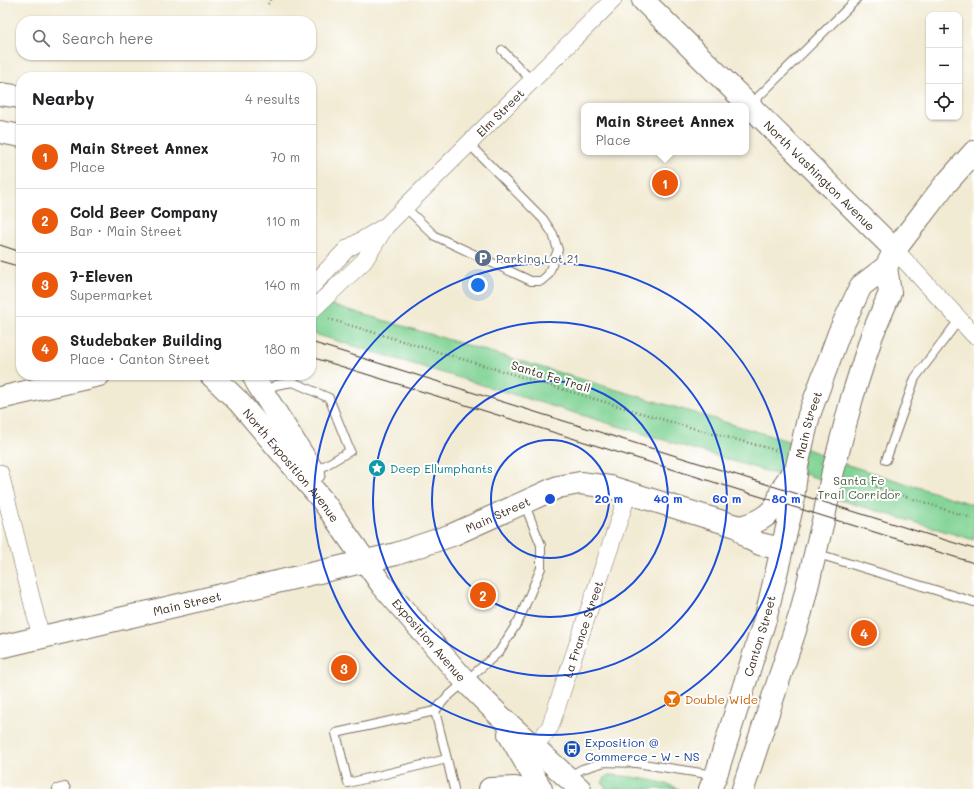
<!DOCTYPE html>
<meta charset="utf-8">
<style>
body{margin:0;font-family:Mali,sans-serif;background:#f2f2f2;color:#202124}
.controls{position:absolute;right:12px;top:12px;display:grid;overflow:hidden;border-radius:8px;box-shadow:0 1px 3px #0004}
.controls button{width:36px;height:36px;display:grid;place-items:center;padding:0;border:0;border-bottom:1px solid #e0e0e0;background:#fff;color:#202124;font:20px sans-serif}
.you{position:absolute;left:478px;top:285px;width:14px;height:14px;margin:-10px;border:3px solid #fff;border-radius:50%;background:#1a73e8;box-shadow:0 0 0 6px #1a73e833}
.badge{display:grid;place-items:center;width:26px;height:26px;border-radius:50%;background:#ea580c;color:#fff;font-size:13px;font-weight:700}
.pin{position:absolute;translate:-50% -50%;border:2px solid #fff;box-shadow:0 1px 4px #0006}
.popup{position:absolute;left:581px;top:103px;width:168px;height:52px;box-sizing:border-box;display:grid;place-content:center;border-radius:8px;background:#fff;filter:drop-shadow(0 1px 3px #0005);font-size:13px;white-space:nowrap;color:#757577}
.popup b{font-size:15px;color:#202124}
.popup::after{content:'';position:absolute;left:50%;top:100%;margin-left:-8px;border:8px solid transparent;border-top-color:#fff}
.list{margin:0;padding:0;list-style:none}
h2{display:flex;justify-content:space-between;align-items:center;height:52px;margin:0;padding:0 16px;font-size:17px}
h2 small{font-size:13px;font-weight:400;color:#757577}
.list li{display:grid;grid-template-columns:26px 1fr auto;gap:12px;align-items:center;box-sizing:border-box;height:64px;padding:0 16px;border-top:1px solid #e0e0e0}
.list b{display:block;font-size:15px;white-space:nowrap}
.list p{margin:0;font-size:13px;white-space:nowrap;color:#757577}
.list em{font-size:13px;font-style:normal;color:#757577}
.icon{flex:none;width:22px;height:22px;fill:none;stroke:currentColor;stroke-width:2;stroke-linecap:round;stroke-linejoin:round}
.map{position:relative;flex:none;width:974px;height:789px;overflow:hidden}
.search{position:absolute;background:#fff;box-shadow:0 1px 3px #0004;left:16px;top:16px;width:300px;height:44px;display:flex;align-items:center;gap:10px;box-sizing:border-box;padding:0 14px;border-radius:16px;color:#757577;font-size:15px}
.panel{position:absolute;background:#fff;box-shadow:0 1px 3px #0004;left:16px;top:72px;width:300px;height:308px;border-radius:16px}
.map>svg:first-child{display:block}
</style>
<div class="map">
<svg width="974" height="789" viewBox="0 0 974 789">
<rect width="100%" height="100%" fill="#fff"/>
<filter id="ink" filterUnits="userSpaceOnUse"><feTurbulence type="fractalNoise" baseFrequency=".025" numOctaves="2"/><feDisplacementMap in="SourceGraphic" scale="8" xChannelSelector="R" yChannelSelector="G"/><feConvolveMatrix kernelMatrix="1 2 1 2 8 2 1 2 1" color-interpolation-filters="sRGB"/></filter>
<filter id="wash" filterUnits="userSpaceOnUse"><feTurbulence type="fractalNoise" baseFrequency=".012" numOctaves="4" result="noise"/><feDisplacementMap in="SourceGraphic" scale="16" xChannelSelector="R" yChannelSelector="G"/><feGaussianBlur stdDeviation="0.9" result="paint"/><feColorMatrix in="noise" values="0 0 0 0 0 0 0 0 0 0 0 0 0 0 0 0 0 1.4 0 .05"/><feComposite in="paint" operator="in"/></filter>
<g filter="url(#wash)">
<rect width="100%" height="100%" fill="#f2ebd4"/>
<path fill="#80d394" stroke="#5e7e59" d="M329 304 785 440 845 464 974 505V540L837 499 840 486 781 466 779 475 311 333V320Z
M608 775C624 775 665 781 679 789H606L602 782 604 778Z"/>
</g>
<g filter="url(#ink)">
<g fill="none" stroke-linecap="round" stroke-linejoin="round">
<defs>
<path id="lane" d="M502 50 532 81
M750 105 856 0
M405 207 435 236 531 281H541L548 275 558 250 553 234 543 219 468 143
M263 392 276 385 293 382 329 398 350 451 314 472
M886 460 915 378 959 320
M815 553 974 602
M435 711 447 759 348 783 336 733 435 711 445 699 499 652 519 620 541 568V545L524 503
M447 759 454 789
M568 777 582 769 605 762 636 763 714 775
M57 789 65 787 66 789"/>
<g id="street">
<path d="M895 250 974 335"/>
<path d="M311 287 347 249 384 227"/>
<path id="s1" d="M311 311 364 261 386 226 613 0"/>
<path d="M0 473 41 637"/>
<path id="s2" d="M524 754 534 747 550 727 628 493"/>
</g>
<g id="secondary">
<path id="s3" d="M643 0 895 250"/>
<path d="M0 94 21 97"/>
<path d="M0 132 21 136"/>
<path id="s4" d="M211 375 238 401 323 501 382 585 466 682 499 715 580 789"/>
<path d="M253 375 257 383 314 473"/>
<path d="M0 398 99 375"/>
<path d="M739 527C754 524 772 516 778 501 780 497 780 493 782 489 784 484 788 480 791 475"/>
<path id="s5" d="M0 647 396 554 452 535 558 487 580 483 610 487 739 527 750 539 760 544 782 549"/>
<path d="M509 734 541 789"/>
<path d="M490 789 515 788 520 789"/>
<path id="s6" d="M710 789 716 775 766 616 792 507 797 466 809 415 839 333 861 286 886 267 895 250 907 234 943 187 974 152"/>
<path d="M743 789 801 612 824 517 833 471 852 398 872 335 890 293 886 267"/>
</g>
</defs>
<use href="#lane" stroke="#7b6e5e" stroke-width="10"/>
<use href="#street" stroke="#7b6e5e" stroke-width="18"/>
<use href="#secondary" stroke="#7b6e5e" stroke-width="24"/>
<path stroke="#7b6e5e" stroke-width="2.5" stroke-dasharray="1 3" stroke-linecap="butt" d="M268 4 271 0
M329 319 678 424 779 451
M853 479 974 519"/>
<use href="#lane" stroke="#fff" stroke-width="8"/>
<use href="#street" stroke="#fff" stroke-width="17"/>
<use href="#secondary" stroke="#fff" stroke-width="22"/>
<path stroke="#3b2a1e" stroke-width="1" d="M0 245 21 252
M0 261 21 267
M311 342 974 549
M311 357 974 563"/>
</g>
</g>
<g fill="none" stroke="#1d4ed8" stroke-width="2">
<circle cx="550" cy="499" r="59"/>
<circle cx="550" cy="499" r="118"/>
<circle cx="550" cy="499" r="177"/>
<circle cx="550" cy="499" r="236"/>
</g>
<defs>
<symbol id="parking-disc" viewBox="-11 -11 22 22"><circle r="9.5" fill="#5c6f8a" stroke="#fff"/><path d="M-3.5-5.5H1a3.5 3.5 0 0 1 0 7H-1V5.5H-3.5ZM-1-3.4V-.6H.8a1.4 1.4 0 0 0 0-2.8Z" fill="#fff"/></symbol>
<symbol id="sight-disc" viewBox="-11 -11 22 22"><circle r="9.5" fill="#0f9aa8" stroke="#fff"/><path d="M0-6L1.8-2.2L6-1.7L2.9 1.2L3.7 5.4L0 3.3L-3.7 5.4L-2.9 1.2L-6-1.7L-1.8-2.2Z" fill="#fff"/></symbol>
<symbol id="bar-disc" viewBox="-11 -11 22 22"><circle r="9.5" fill="#e8710a" stroke="#fff"/><path d="M-6-5H6L.8 .8V4.5H3.5V6h-7V4.5H-.8V.8Z" fill="#fff"/></symbol>
<symbol id="bus-disc" viewBox="-11 -11 22 22"><circle r="9.5" fill="#1a4fb4" stroke="#fff"/><path d="M-5-6H5V4H4V6H2V4H-2V6H-4V4H-5ZM-3.5-4V0h7V-4ZM-3.5 1.2v1.5H-2V1.2ZM2 1.2v1.5H3.5V1.2Z" fill="#fff"/></symbol>
</defs>
<g fill-rule="evenodd">
<use href="#parking-disc" x="473" y="248" width="20" height="20"/>
<use href="#sight-disc" x="367" y="458" width="20" height="20"/>
<use href="#bar-disc" x="662" y="689" width="20" height="20"/>
<use href="#bus-disc" x="562" y="739" width="20" height="20"/>
</g>
<g text-anchor="middle" dominant-baseline="central" stroke-width="4" stroke-linejoin="round" paint-order="stroke">
<g font-size="12" fill="#3b2a1e" stroke="#fff">
<text stroke="none"><textPath href="#s1" startOffset="275">Elm Street</textPath></text>
<text stroke="none"><textPath href="#s3" startOffset="249">North Washington Avenue</textPath></text>
<text transform="translate(551 376) rotate(17)">Santa Fe Trail</text>
<text stroke="none"><textPath href="#s6" startOffset="378">Main Street</textPath></text>
<text stroke="none"><textPath href="#s4" startOffset="121">North Exposition Avenue</textPath></text>
<text stroke="none"><textPath href="#s5" startOffset="516">Main Street</textPath></text>
<text stroke="none"><textPath href="#s5" startOffset="192">Main Street</textPath></text>
<text stroke="none"><textPath href="#s2" startOffset="141">La France Street</textPath></text>
<text stroke="none"><textPath href="#s6" startOffset="161">Canton Street</textPath></text>
<text stroke="none"><textPath href="#s4" startOffset="344">Exposition Avenue</textPath></text>
</g>
<g font-size="12" fill="#4e5e75" stroke="#fff" text-anchor="start">
<text x="496" y="258">Parking Lot 21</text>
</g>
<g font-size="12" fill="#0d838f" stroke="#fff" text-anchor="start">
<text x="390" y="468">Deep Ellumphants</text>
</g>
<g font-size="12" fill="#505d41" stroke="#fff">
<text x="859" y="480">Santa Fe<tspan x="859" dy="14">Trail Corridor</tspan></text>
</g>
<g font-size="12" fill="#c56008" stroke="#fff" text-anchor="start">
<text x="685" y="699">Double Wide</text>
</g>
<g font-size="12" fill="#164399" stroke="#fff" text-anchor="start">
<text x="585" y="742">Exposition @<tspan x="585" dy="14">Commerce - W - NS</tspan></text>
</g>
</g>
<circle cx="550" cy="499" r="6" fill="#1d4ed8" stroke="#fff" stroke-width="2"/>
<g font-size="12" text-anchor="middle" font-weight="bold" fill="#1d4ed8" stroke="#fff" stroke-width="4" stroke-linejoin="round" paint-order="stroke">
<text x="609" y="503">20 m</text>
<text x="668" y="503">40 m</text>
<text x="727" y="503">60 m</text>
<text x="786" y="503">80 m</text>
</g>
</svg>
<div class="controls">
<button>+</button>
<button>−</button>
<button><svg class="icon" aria-label="locate" viewBox="0 0 24 24"><circle cx="12" cy="12" r="6"/><path d="M12 2v4M12 18v4M2 12h4M18 12h4"/></svg></button>
</div>
<div class="you"></div>
<div class="pin badge" style="left:665px;top:183px">1</div>
<div class="popup"><b>Main Street Annex</b>Place</div>
<div class="pin badge" style="left:483px;top:595px">2</div>
<div class="pin badge" style="left:344px;top:668px">3</div>
<div class="pin badge" style="left:864px;top:633px">4</div>
<div class="search"><svg class="icon" aria-label="search" viewBox="0 0 24 24"><circle cx="10" cy="10" r="6"/><path d="M15 15l6 6"/></svg>Search here</div>
<section class="panel">
<h2>Nearby<small>4 results</small></h2>
<ul class="list">
<li><span class="badge">1</span><div><b>Main Street Annex</b><p>Place</p></div><em>70 m</em></li>
<li><span class="badge">2</span><div><b>Cold Beer Company</b><p>Bar · Main Street</p></div><em>110 m</em></li>
<li><span class="badge">3</span><div><b>7-Eleven</b><p>Supermarket</p></div><em>140 m</em></li>
<li><span class="badge">4</span><div><b>Studebaker Building</b><p>Place · Canton Street</p></div><em>180 m</em></li>
</ul>
</section>
</div>
